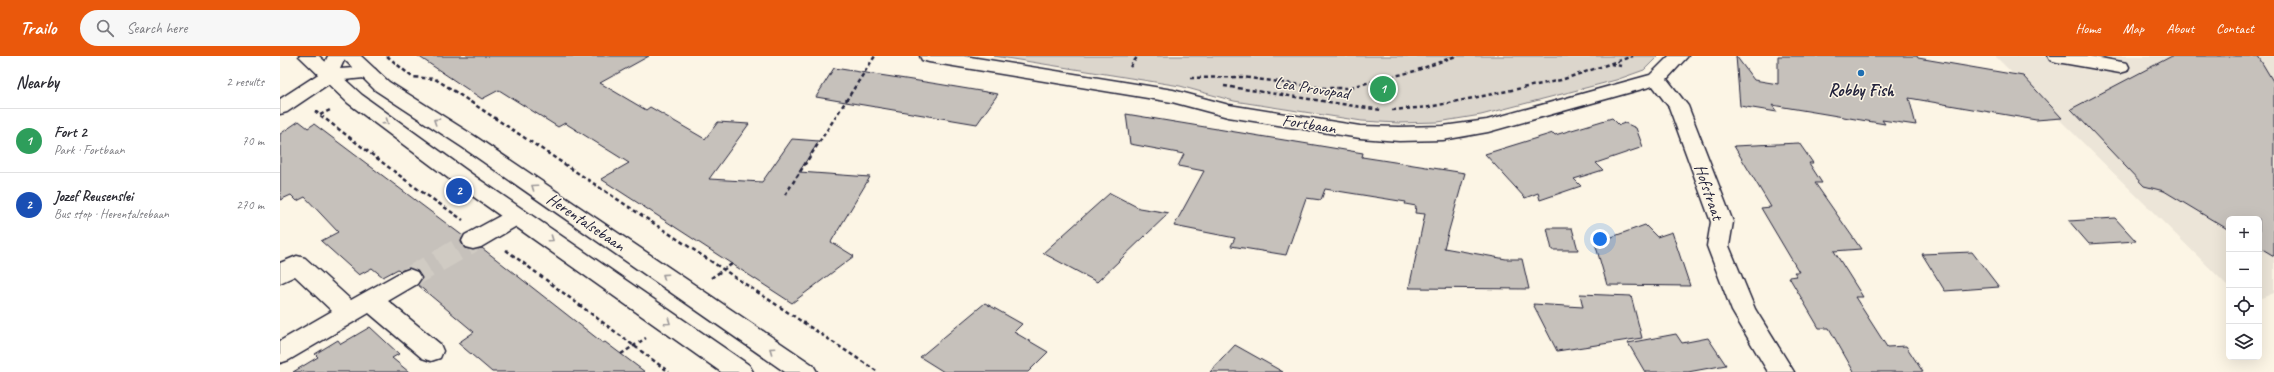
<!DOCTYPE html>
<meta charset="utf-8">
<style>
body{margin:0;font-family:Caveat,sans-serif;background:#f7f7f7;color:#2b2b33}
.controls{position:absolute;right:12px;bottom:12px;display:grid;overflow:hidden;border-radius:6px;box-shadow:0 4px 16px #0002}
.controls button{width:36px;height:36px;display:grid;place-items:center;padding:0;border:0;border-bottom:1px solid #e1e1e2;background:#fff;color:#2b2b33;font:20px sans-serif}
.you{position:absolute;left:1320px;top:183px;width:14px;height:14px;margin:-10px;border:3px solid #fff;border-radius:50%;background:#1a73e8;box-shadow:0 0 0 6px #1a73e833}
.badge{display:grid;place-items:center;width:26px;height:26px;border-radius:50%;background:#ea580c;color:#fff;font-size:13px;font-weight:700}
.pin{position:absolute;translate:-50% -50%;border:2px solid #fff;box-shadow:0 1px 4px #0006}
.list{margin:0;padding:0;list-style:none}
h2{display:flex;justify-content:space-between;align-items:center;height:52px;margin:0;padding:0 16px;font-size:17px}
h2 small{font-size:13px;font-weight:400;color:#7c7c81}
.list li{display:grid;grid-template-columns:26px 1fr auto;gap:12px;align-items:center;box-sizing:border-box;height:64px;padding:0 16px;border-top:1px solid #e1e1e2}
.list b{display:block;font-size:15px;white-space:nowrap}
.list p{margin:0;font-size:13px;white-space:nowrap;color:#7c7c81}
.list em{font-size:13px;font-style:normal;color:#7c7c81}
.icon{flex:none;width:22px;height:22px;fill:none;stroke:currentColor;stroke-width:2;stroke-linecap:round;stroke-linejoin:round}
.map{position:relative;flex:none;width:1994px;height:316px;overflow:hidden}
header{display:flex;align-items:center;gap:24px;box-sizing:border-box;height:56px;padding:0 20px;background:#ea580c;color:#fff}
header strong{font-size:19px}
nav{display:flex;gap:22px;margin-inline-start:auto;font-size:14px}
.search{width:280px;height:36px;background:#f7f7f7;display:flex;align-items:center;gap:10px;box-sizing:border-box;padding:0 14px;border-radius:22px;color:#7c7c81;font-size:15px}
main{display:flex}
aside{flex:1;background:#fff}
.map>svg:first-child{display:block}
</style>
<header>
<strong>Trailo</strong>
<div class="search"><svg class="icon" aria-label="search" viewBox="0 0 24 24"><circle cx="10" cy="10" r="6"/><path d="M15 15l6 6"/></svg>Search here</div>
<nav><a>Home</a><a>Map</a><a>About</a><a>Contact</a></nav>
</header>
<main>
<aside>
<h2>Nearby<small>2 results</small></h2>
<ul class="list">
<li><span class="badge" style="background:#2e9e5b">1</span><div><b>Fort 2</b><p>Park · Fortbaan</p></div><em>70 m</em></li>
<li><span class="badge" style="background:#1a4fb4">2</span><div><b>Jozef Reusenslei</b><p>Bus stop · Herentalsebaan</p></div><em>270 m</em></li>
</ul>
</aside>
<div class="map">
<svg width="1994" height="316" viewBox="0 0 1994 316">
<rect width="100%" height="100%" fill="#fcf5e5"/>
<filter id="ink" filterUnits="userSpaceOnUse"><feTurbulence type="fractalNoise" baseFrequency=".025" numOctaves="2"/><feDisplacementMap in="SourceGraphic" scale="8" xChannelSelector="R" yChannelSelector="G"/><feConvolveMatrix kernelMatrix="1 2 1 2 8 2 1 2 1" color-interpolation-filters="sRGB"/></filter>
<g filter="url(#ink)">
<path fill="#ece5d8" d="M1715 0H1994V237L1979 243V163H1949V231Z"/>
<path fill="#dcd6cc" stroke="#7f7c84" d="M714 0H1378L1364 14 1336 24 1201 59 1158 66 1118 67 1082 65 954 45 900 30Z"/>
<path fill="#c6c1bb" stroke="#22223b" d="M138 0H369L320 27 366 54 370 51 425 83 438 66 469 68 429 123 482 126 512 83 539 85 519 116 590 121 551 186 574 200 512 247 321 123 349 107 285 67 278 71 219 34 202 43Z
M1456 0 1474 24 1498 28V0H1637L1638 2 1743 20 1782 62 1756 64 1629 42 1636 69 1602 64 1605 68 1492 49 1497 56 1460 50Z
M1892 0H1978L1994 27V200L1979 191V163H1949V174L1884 135 1864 130 1791 53Z
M554 12 658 28 718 38 697 68 536 41Z
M846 58 1083 97 1082 101 1185 117 1164 192 1226 203H1242L1249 233 1129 232 1145 158 1135 157 1136 150 1125 148 1126 146 1045 133 1041 144 1026 142 1006 199 951 190 955 182 894 170 924 115 898 110 904 98 850 88Z
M1332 62 1339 69 1345 67 1356 72 1363 91 1316 107 1323 114 1294 123 1301 130 1260 144 1258 137 1245 142 1205 98 1273 77 1275 79Z
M19 65 28 72 34 68 183 180 181 186 185 192 193 194 202 192 323 287 325 286 365 316H212L178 287 194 276 138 229 142 223 138 215 130 212 120 215 118 213 103 221 92 212 79 219 41 185 58 176 25 141 17 145 11 139 0 144V78Z
M1519 87 1533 107H1529L1542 127H1535L1581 193 1554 195 1583 241H1575L1607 291 1626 290 1643 316H1574L1549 272H1539L1509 221 1517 220 1514 216H1519L1481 152 1491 151 1454 90Z
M830 137 859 152 889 157 817 226 763 197Z
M1835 162 1856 185 1809 188 1789 165Z
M1365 169 1377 181 1392 176 1410 230 1327 229 1315 187Z
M1267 172H1292L1298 194H1272Z
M1692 196 1719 231 1665 235 1642 198Z
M1300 238 1351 240 1362 282 1277 295 1253 248 1303 251Z
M705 247 742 268 734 276 768 296 748 316H664L640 301Z
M90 271 119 298 112 302 129 316H13L38 301 35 298 58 284 61 288Z
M1396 278 1402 287 1428 282 1446 309 1408 316H1365L1348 287Z
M955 289 1003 316H930Z"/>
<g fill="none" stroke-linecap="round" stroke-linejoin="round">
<path stroke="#d0cbc3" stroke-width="22" stroke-dasharray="22 11" stroke-linecap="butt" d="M129 222 193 185"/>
<defs>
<path id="minor" d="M48 0H66L60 13 88 11 95 13 98 17 95 21 53 25 7 56 0 58V43L40 17Z
M640 0H684L893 34 949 49 1080 70 1119 71 1163 70 1207 64 1370 19 1389 0H1408L1387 23 1408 50 1453 166 1449 190 1475 253 1514 316H1488L1452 255 1427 190 1431 166 1389 51 1373 30 1208 76 1163 84 1119 85 1080 82 948 61 892 46 649 6 642 4Z
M1768 0H1809L1847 7 1849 11 1847 15 1840 17 1777 6 1770 4Z
M237 152 245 155 248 160 245 165 201 191 193 193 185 191 182 185 185 179 229 155Z
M17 200 25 202 71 244 121 216 129 213 137 216 141 222 137 228 108 245 160 288 163 295 160 302 151 305 142 302 89 257 9 304 0 307V285L52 255 15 220 0 227V207Z"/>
<path id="major" d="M19 0H39L82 39 200 124 469 309 473 316H441L184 134 68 47Z
M61 0H81L109 26 196 81 533 309 537 316H505L182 91 95 34Z"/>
</defs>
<use href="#minor" stroke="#22223b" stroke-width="3"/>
<use href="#major" stroke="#22223b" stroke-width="3"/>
<path stroke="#22223b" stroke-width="2.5" stroke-dasharray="4 3" stroke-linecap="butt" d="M107 0 132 21 155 23 168 31 598 316
M1331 8 1341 10
M850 11 858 0
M910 22 962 21 1044 32H1067L1135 15 1176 0
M944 30 1101 54
M1112 54 1149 51 1281 24 1353 0
M35 55 132 129 183 164
M40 59 52 53
M505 139 595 0
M226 194 389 316
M431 222 452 208
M341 298 366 282"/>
<use href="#minor" fill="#fcf5e5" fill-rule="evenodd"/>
<use href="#major" fill="#fcf5e5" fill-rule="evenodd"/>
</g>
<defs><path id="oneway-chevron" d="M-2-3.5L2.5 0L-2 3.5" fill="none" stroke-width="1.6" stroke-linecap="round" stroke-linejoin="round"/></defs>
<g stroke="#9a9698">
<use href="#oneway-chevron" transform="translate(156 65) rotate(-147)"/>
<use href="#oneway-chevron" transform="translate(106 66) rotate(36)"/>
<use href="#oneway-chevron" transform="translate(254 131) rotate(-145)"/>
<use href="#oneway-chevron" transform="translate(271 183) rotate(35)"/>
<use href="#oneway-chevron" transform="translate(385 220) rotate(-146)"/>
<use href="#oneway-chevron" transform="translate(388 266) rotate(35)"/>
<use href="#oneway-chevron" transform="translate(492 294) rotate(-145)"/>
</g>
</g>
<circle fill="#1f6fb2" stroke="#fcf5e5" stroke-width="1.5" cx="1581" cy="17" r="4"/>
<g text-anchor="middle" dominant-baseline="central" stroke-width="3" stroke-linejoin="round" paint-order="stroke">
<g font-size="17" fill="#22223b" stroke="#fcf5e5">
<text transform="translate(1032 32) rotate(9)">Lea Provopad</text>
<text transform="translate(1029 68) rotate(9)">Fortbaan</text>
<text transform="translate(1429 136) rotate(71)">Hofstraat</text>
<text transform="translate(306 166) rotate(34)">Herentalsebaan</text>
</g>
<g font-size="17" font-weight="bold" fill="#22223b" stroke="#fcf5e5">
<text x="1581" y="34">Robby Fish</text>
</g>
</g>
</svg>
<div class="controls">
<button>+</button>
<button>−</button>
<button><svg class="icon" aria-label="locate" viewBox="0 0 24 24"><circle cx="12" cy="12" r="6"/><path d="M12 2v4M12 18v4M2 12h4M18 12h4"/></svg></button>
<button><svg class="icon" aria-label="layers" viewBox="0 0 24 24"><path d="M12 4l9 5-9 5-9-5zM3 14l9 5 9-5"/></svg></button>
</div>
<div class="you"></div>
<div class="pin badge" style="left:1103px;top:33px;background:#2e9e5b">1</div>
<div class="pin badge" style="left:179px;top:135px;background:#1a4fb4">2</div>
</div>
</main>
